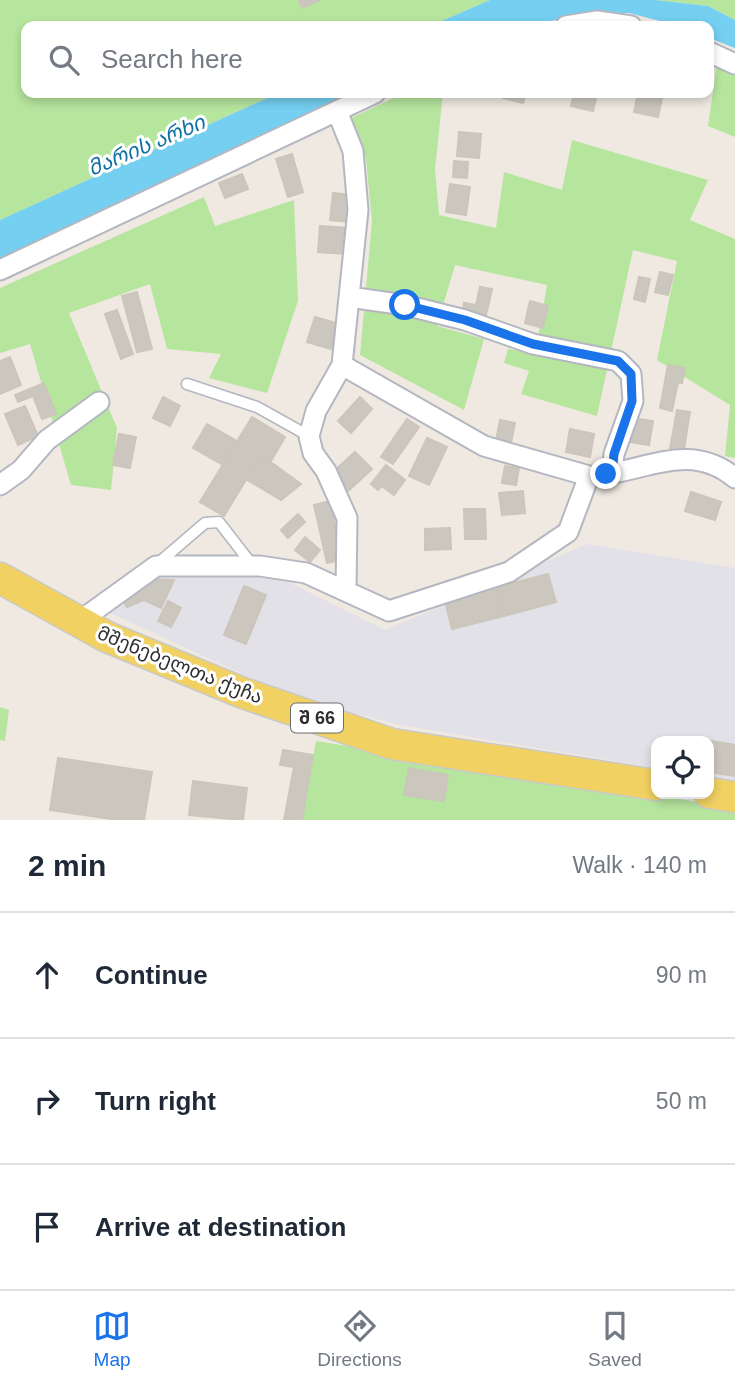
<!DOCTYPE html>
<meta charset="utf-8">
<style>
body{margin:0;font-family:Arial,"Noto Sans Georgian",sans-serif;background:#f6f6f7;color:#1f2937}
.controls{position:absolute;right:21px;bottom:21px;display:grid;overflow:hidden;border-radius:14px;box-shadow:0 4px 10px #0003}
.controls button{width:63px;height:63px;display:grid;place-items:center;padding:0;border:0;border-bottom:2px solid #e0e1e3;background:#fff;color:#1f2937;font:35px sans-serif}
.stop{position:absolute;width:21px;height:21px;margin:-16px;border:5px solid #1a73e8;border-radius:50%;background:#fff}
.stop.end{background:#1a73e8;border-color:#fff;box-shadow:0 2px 7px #0008}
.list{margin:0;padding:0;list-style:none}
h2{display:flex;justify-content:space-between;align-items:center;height:91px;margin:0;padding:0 28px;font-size:30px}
h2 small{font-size:23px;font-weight:400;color:#747a83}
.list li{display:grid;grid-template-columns:46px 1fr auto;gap:21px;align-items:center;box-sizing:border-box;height:126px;padding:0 28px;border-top:2px solid #e0e1e3}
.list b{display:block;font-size:26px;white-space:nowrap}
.list em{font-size:23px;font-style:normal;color:#747a83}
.icon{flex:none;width:38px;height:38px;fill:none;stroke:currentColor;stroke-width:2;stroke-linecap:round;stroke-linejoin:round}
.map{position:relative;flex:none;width:735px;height:820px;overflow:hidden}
.search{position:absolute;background:#fff;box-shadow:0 4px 10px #0003;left:21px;right:21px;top:21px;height:77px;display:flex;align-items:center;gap:18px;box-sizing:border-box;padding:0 24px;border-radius:14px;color:#747a83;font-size:26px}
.sheet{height:469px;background:#fff}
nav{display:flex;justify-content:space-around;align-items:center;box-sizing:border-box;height:98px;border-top:2px solid #e0e1e3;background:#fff;font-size:19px;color:#747a83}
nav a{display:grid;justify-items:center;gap:4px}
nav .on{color:#1a73e8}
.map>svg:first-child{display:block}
</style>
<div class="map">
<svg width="735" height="820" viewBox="0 0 735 820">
<rect width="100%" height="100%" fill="#efe9e1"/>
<path fill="#e3e1e8" d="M587 544 735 568V781L709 777V741H656V768L401 725 294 698 102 609 154 572 280 578 385 630Z"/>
<path fill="#b6e59e" d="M0 0H490L430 26H26V93H278L0 220Z
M655 0H735V20L708 6Z
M717 64 735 74V137L708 126Z
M404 93H443L435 169 439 215 496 228 504 172 562 190 572 140 708 180 690 220 735 239V458L725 456 730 405 657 360 677 261 633 250 597 416 521 394 529 371 504 363 508 349 535 353 547 285 455 265 437 326 484 339 464 410 360 355 372 221 366 159 351 118Z
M204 197 215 226 294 200 298 301 267 393 209 378 221 354 167 349 150 284 69 313 117 428 111 490 71 485 30 344 0 353V288Z
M0 707 9 710 5 741 0 740Z
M316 741 735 808V820H302Z"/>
<path fill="#75cff0" d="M490 0H655L708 6 735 20V48L709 38V26H679L629 13 592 14 520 26H430Z
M278 93H357L0 259V220Z"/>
<path fill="#cbc7bf" stroke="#cbc5ba" stroke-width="2" d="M299 0H320L302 8Z
M485 93H501V96H485Z
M504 93H526L523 103 503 98Z
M574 93 597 94 593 111 571 106Z
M638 93H663L658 117 634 112Z
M459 132 481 134 479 158 457 156Z
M292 154 303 192 288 197 276 159Z
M454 161 468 162 467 178 453 177Z
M242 174 248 189 225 198 219 183Z
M450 184 470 187 466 215 446 212Z
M333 193 352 195 349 222 330 220Z
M320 226 350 228 347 254 318 252Z
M660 272 673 275 668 295 655 292Z
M639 277 650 279 645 302 634 299Z
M480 287 492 289 486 315 463 310 464 303 476 305Z
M137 292 152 349 137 352 122 296Z
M530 301 548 306 543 328 525 323Z
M117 310 133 354 121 359 105 314Z
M315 317 339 324 331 349 307 342Z
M10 357 21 385 0 394V361Z
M668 365 685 368 682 383 678 382 672 411 660 408Z
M44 383 56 414 42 419 33 396 18 402 15 395Z
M163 397 180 406 170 426 153 418Z
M360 397 372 409 351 433 338 421Z
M25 406 38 436 18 445 5 414Z
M677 410 690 412 687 430 674 427Z
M252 417 285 437 271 461 261 455 224 516 200 502Z
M632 418 653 421 649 445 629 442Z
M407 419 419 427 393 464 381 457Z
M500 420 515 423 511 443 496 441Z
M207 424 237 441 223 465 193 448Z
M674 427 687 430 684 451 670 449Z
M570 429 594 434 590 457 566 452Z
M119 434 136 437 130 468 113 465Z
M427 438 447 447 429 485 409 476Z
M355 452 372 469 347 492 331 474Z
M261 455 301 484 281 500 246 479Z
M386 465 405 480 394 495 382 486 378 490 371 484Z
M505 466 519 468 516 485 502 483Z
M523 491 525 513 502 515 499 493Z
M691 492 721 502 715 520 685 511Z
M330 501 342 559 327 563 314 505Z
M464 509H485L486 539H465Z
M298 514 305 522 288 538 281 530Z
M450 528 451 549 425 550V529Z
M305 537 320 550 310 562 295 550Z
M548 574 556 602 504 616 497 587Z
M150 579 174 580 161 608 144 600 127 607 122 599Z
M244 586 266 595 246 644 224 635Z
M497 587 504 616 452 629 445 601Z
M168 601 181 608 171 627 158 621Z
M661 737 686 741H660Z
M700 739 735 745V776L709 772V741H699Z
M283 750 313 755 302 820H284L294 767 280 765Z
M58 758 152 772 144 820H118L50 810Z
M409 768 448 775 444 801 404 795Z
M193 781 247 788 243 820 189 815Z"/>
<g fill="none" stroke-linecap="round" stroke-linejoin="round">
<defs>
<path id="service" d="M187 384 257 407 309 436
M156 565 205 523 219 522 253 566"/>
<path id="minor" d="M566 26 597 21 631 26
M709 52 735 64
M337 111 353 151 358 210 342 365
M0 270 375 93
M349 297 405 305 465 320 533 344 618 361 631 374 633 401 614 454 612 473
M601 475C647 470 691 441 735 478
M0 485 21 470 47 440 99 402
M77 623 156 566H260L306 573 389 611 509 572 568 532 589 476 484 446 342 365 316 411 309 436 313 453 326 471 347 518 346 591"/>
<path id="primary" d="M0 578 107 637 243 693 392 744 656 785
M709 793 735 797"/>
</defs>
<use href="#service" stroke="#b4b7c1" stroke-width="13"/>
<use href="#minor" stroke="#b4b7c1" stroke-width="23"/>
<use href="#primary" stroke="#c9c9c9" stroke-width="33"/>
<use href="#service" stroke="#fff" stroke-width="10"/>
<use href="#minor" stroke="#fff" stroke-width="19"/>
<use href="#primary" stroke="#f2d163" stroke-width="30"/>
</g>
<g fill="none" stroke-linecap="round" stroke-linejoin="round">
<path stroke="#1a73e8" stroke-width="9" d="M405 305 465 320 533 344 618 361 631 374 632 401 614 454 612 473 606 474"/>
</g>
<g text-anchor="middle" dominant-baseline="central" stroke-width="6" stroke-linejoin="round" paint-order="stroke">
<rect fill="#fff" stroke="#6d6d6d" stroke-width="2" x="291" y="703.5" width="52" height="29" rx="5"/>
<g font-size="18" font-weight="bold" fill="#2e2e2e">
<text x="317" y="718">შ 66</text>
</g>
<g font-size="19" fill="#2e2e2e" stroke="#fff">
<text transform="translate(180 665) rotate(22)">მშენებელთა ქუჩა</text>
</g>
<g font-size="21" font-style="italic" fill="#0d6fa3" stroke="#fff">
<text transform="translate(146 145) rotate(-23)">მარის არხი</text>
</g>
</g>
</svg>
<div class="controls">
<button><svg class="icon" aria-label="locate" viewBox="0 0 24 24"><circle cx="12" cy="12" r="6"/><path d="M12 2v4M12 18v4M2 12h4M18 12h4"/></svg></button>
</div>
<div class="stop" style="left:405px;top:305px"></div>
<div class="stop end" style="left:606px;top:474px"></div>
<div class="search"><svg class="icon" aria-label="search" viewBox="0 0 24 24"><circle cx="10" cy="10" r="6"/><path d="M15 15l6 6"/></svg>Search here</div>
</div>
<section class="sheet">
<h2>2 min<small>Walk · 140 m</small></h2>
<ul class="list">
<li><svg class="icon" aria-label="ahead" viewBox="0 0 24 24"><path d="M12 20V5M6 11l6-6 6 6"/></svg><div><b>Continue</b></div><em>90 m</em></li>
<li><svg class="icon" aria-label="right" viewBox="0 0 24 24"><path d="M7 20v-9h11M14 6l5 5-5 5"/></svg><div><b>Turn right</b></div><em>50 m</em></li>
<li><svg class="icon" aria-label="arrive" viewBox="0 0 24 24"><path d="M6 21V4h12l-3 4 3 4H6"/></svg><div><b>Arrive at destination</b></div></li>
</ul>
</section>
<nav>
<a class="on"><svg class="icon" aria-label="map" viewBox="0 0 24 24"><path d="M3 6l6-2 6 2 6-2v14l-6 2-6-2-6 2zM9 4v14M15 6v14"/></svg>Map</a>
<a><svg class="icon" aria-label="directions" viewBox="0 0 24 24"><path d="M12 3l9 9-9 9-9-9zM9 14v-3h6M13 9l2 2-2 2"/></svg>Directions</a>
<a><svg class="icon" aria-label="saved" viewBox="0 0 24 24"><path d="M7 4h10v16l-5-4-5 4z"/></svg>Saved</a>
</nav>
